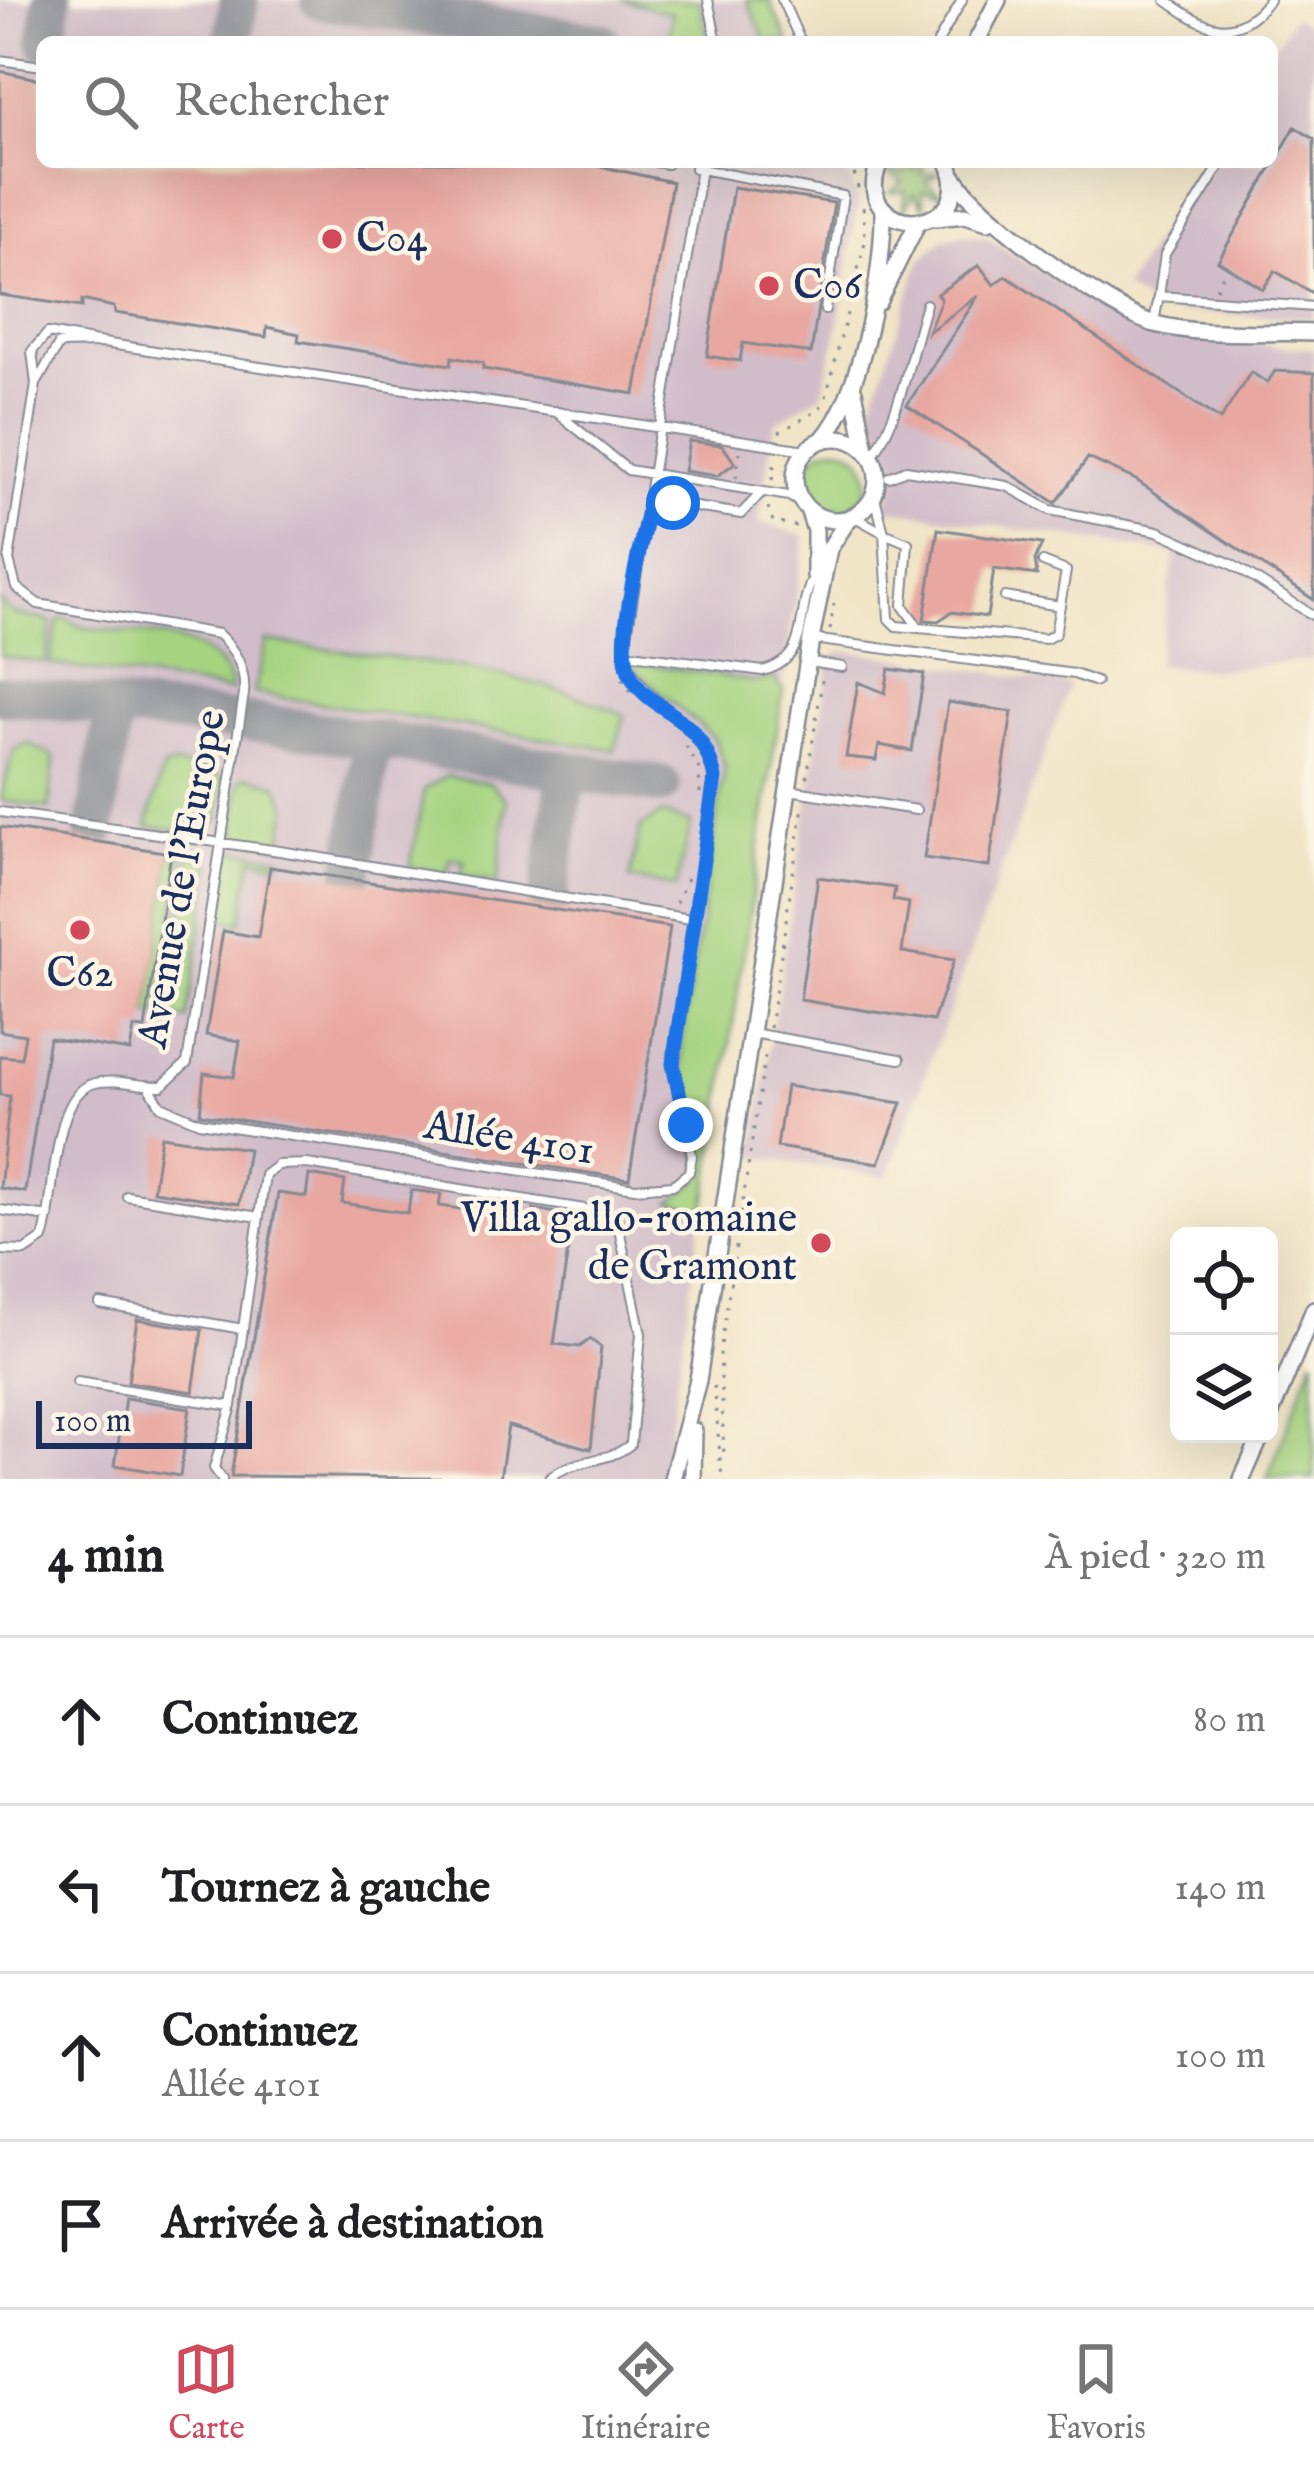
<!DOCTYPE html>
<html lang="fr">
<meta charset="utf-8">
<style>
body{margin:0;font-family:"IM FELL English",serif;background:#f6f6f6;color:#202124}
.controls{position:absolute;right:36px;bottom:36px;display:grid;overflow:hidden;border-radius:18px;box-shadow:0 12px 48px #0002}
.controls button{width:108px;height:108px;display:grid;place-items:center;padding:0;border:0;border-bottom:3px solid #e0e0e0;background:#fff;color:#202124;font:60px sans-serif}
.scale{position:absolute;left:36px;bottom:30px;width:216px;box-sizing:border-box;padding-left:12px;border:6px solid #1b2f5e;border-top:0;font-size:33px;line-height:42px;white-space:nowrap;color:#1b2f5e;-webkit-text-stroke:9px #fcf5e5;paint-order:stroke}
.stop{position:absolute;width:36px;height:36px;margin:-27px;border:9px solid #1a73e8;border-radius:50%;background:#fff}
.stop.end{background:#1a73e8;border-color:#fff;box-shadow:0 3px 12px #0008}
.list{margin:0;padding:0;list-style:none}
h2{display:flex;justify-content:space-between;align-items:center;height:156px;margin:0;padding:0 48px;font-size:51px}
h2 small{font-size:39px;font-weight:400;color:#757577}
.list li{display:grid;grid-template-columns:78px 1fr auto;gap:36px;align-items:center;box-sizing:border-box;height:168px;padding:0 48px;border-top:3px solid #e0e0e0}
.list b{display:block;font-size:45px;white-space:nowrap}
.list p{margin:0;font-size:39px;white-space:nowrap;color:#757577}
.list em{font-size:39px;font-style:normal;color:#757577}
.icon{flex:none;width:66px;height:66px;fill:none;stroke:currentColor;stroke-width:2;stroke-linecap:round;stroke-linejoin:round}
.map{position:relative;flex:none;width:1314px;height:1479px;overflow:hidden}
.search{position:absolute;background:#fff;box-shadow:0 12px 48px #0002;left:36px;right:36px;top:36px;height:132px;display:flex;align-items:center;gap:30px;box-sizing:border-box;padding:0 42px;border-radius:18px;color:#757577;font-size:45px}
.sheet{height:828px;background:#fff}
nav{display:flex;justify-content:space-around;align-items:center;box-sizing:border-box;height:168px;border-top:3px solid #e0e0e0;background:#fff;font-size:33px;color:#757577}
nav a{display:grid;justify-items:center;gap:6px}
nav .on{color:#d1495b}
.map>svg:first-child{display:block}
</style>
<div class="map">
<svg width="1314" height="1479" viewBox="0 0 1314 1479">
<rect width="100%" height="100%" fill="#fcf5e5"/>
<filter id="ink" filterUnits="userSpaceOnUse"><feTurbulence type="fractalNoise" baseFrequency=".00833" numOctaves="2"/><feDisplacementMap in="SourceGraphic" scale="24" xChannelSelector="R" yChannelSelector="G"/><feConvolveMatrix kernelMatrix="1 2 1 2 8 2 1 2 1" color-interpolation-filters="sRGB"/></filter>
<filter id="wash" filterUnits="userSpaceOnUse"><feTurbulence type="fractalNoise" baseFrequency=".004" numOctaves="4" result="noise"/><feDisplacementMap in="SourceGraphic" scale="48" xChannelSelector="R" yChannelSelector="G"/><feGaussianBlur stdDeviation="2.7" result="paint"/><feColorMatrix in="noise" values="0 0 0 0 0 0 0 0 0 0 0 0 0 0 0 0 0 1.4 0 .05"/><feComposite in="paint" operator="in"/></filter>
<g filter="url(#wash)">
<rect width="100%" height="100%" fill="#f1e5c7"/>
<path fill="#d1bdc9" d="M0 0H769L789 42H42V162H844L858 202 836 337 822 394 775 423 759 522 805 536 662 1479H0Z
M1293 17 1314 28V318L1177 312 1148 304 1124 289 1203 162H1272V50Z
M965 235 984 236 1143 337 1314 349V660L1213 670 1157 665 1175 553 881 508 893 490 894 461 877 432 880 427 868 418 920 261 942 240Z
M843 650 1070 685 887 1177 753 1156 830 659Z"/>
<path fill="#a6d380" stroke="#60816f" stroke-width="3" d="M622 0H699L709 42H668L672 13Z
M747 0H769L789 42H766Z
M904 162 914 171 924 162 922 174 938 173 926 182 942 194 922 191 924 207 914 194 903 211 906 191 890 193 903 182 885 171 905 174Z
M804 479a32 32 0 1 1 64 0a32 32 0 1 1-64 0Z
M0 601 13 614 51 621 46 663 0 656Z
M64 617 81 627C135 636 219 628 233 691L50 664 58 621Z
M266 641C384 658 516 665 625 715L615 750 254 693Z
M639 663 758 682 774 678 783 690 705 1210 671 1202 698 1181C707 1134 681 1091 682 1042L725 766 714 738 634 669Z
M28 743 54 757 49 809 0 800 14 750Z
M174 765 202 769 187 832 147 826 163 768Z
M206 770 225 780 218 822 196 818Z
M248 776 278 785 288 808 281 846 234 838 240 780Z
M446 776 490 783 506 800 498 882 461 876 464 861 451 858 447 874 410 868 424 790Z
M661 814 691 823 676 887 630 879 640 828Z
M230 850 280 857 278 863 252 859 241 923 219 919Z
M171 853 183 855 159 1015 148 1014Z
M190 853 211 864 187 1019 164 1016Z
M1314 1357V1479H1267Z"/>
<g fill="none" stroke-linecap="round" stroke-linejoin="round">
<path stroke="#868a92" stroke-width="39" d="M320 0 601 42
M47 42 52 0
M233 42 239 0
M0 695 299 728 661 785
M93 841 114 710
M352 879 373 740
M547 909 567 771"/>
</g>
<g id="blocks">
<path fill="#e8a7a0" d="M0 71 42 80V162H581L672 182 635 394 483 369V363L452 357 451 365 298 341 299 334 267 327 266 337 115 313 114 307 82 300V307L0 295Z
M1295 127 1314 139V294L1275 271 1263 289 1218 261Z
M733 187 834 203 811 353 743 343 740 361 707 356Z
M979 265 994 285 1006 276 1220 420 1251 372 1267 383 1275 371 1314 373V600L1136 480 1088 458 1056 503 907 405 978 296 928 332 941 300 937 294Z
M689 441 722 445 735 463 717 476 684 471Z
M938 529 1042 544 1035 560 1037 575 994 569 987 617 952 612 938 621 924 620Z
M889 669 924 674 912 751 879 745 876 760 846 757 858 682 885 693Z
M948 702 1012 712 989 867 924 858Z
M0 827 171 853 145 1029 134 1028 130 1051 49 1038 25 1192 0 1188 10 1096 0 1095V1056L21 1058 25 1035 0 1031Z
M270 867 670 927 629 1179 200 1114 204 1073 234 1077 240 1041 206 1035 223 931 258 937Z
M818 877 895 888 893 900 909 903 902 952 954 960 933 1021 800 1000Z
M786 1086 902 1103 879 1163 777 1147Z
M161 1136 248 1149 239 1204 153 1191Z
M309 1175 345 1181 342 1203 408 1213 411 1190 441 1194 439 1206 490 1213 488 1225 530 1231 534 1209 573 1216 554 1344 580 1347 590 1339 601 1347 591 1449 508 1426 500 1479 231 1476 278 1193 306 1197Z
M137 1319 202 1330 193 1392 128 1382Z
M125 1398 190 1408 180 1476 115 1465Z"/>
</g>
</g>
<g filter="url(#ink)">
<use href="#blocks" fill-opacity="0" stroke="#868a92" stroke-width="3"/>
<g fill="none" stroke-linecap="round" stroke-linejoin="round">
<defs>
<path id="service" d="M708 0 717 42
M782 0 801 42
M1166 0C1206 29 1234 44 1269 0
M938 42 962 0
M0 60 42 66
M656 162 667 164
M695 168 843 196 825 310
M1159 296 1165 254 1222 162
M1154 322 1159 296 1314 307
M36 384 59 344 103 343 806 450
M555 411 628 470 789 496 804 505
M871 458C899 421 911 352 926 304
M889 477 906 470 1007 486 1050 510 1158 531 1231 564 1314 616
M650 500 741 514 761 493
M853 516 884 533 874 493
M1005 597 1060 606
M916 624 903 606 908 543 884 533 889 619 896 626 1046 639 1055 634 1066 571 1043 562
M812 639 1074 674 1096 682
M624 653 763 671C814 657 793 612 815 574
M809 662 842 667
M789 790 916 810
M0 812 280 851 696 920
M752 1033 900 1059
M148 1085 161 1106 199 1122 635 1188 673 1185 689 1172 692 1156 673 1064 715 779C702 715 640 708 624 653L702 162
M127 1196 259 1217
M0 1210 49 1217
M0 1250 25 1251 43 1239C56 1202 50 1093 95 1083 117 1078 141 1087 162 1086L187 1063 244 694C246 669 236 650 218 634L38 604 16 587 9 560 36 384 32 351 48 333 103 343
M100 1304 243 1329
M77 1382 232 1406
M222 1479 214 1468 232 1406 265 1175 278 1165 307 1164 609 1213 617 1219 641 1334 631 1444C606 1465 572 1457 549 1479"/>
<path id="minor" d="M976 42 998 0
M880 162C846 241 982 240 948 162
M954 177C979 216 1110 312 1155 324 1204 337 1264 331 1314 333
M935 218 965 215 988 222
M878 302 918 222
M854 391 866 449
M795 479a41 41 0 1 1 82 0a41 41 0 1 1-82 0Z
M822 440C863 394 884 269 883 209
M808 509 815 530V576
M1269 1418 1314 1309
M672 1479 698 1380 811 639 829 549 850 517
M693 1479 694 1431
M1242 1479 1262 1434"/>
</defs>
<use href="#service" stroke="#868a92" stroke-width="12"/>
<use href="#minor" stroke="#868a92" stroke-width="20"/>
<path stroke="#868a92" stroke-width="3" stroke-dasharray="3 9" stroke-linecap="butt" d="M851 162 860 195
M1216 289 1226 269
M779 432 819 410 826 397 865 242 863 204
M736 478 740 452
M772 480 775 459
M768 507 773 522 800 527
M830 630 834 604
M622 679 633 694
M686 746 699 769 700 793
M807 778 823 675
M676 903 689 874
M770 1028 803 806
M714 1386 722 1479
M718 1460 724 1457 720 1352 766 1049"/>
<use href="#service" stroke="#fff" stroke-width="8"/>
<use href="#minor" stroke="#fff" stroke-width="15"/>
</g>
</g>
<g fill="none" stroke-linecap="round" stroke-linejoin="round" filter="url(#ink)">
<path stroke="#1a73e8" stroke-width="15" d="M673 503 650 500C643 540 614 641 630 674 650 715 701 710 715 778L673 1064 686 1125"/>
</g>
<g fill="#d1495b" stroke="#fcf5e5" stroke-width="4.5">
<circle cx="332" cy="239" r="12"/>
<circle cx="769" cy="286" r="12"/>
<circle cx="80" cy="930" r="12"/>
<circle cx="821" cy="1243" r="12"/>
</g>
<g text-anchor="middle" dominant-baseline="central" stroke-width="9" stroke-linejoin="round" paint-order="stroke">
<g font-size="42" fill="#1b2f5e" stroke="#fcf5e5" text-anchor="start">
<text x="356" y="239">C04</text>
<text x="793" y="286">C06</text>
<text x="80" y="974" text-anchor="middle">C62</text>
<text x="797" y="1219" text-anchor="end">Villa gallo-romaine<tspan x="797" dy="48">de Gramont</tspan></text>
</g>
<g font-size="42" fill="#1b2f5e" stroke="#fcf5e5">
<text transform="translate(183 879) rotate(-80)">Avenue de l'Europe</text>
<text transform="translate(509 1139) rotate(9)">Allée 4101</text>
</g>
</g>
</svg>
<div class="controls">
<button><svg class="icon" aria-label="locate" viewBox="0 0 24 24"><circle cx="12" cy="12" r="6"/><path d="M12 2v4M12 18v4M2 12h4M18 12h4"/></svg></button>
<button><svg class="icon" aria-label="layers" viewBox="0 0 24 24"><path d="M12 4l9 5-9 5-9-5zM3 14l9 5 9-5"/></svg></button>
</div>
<div class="scale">100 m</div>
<div class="stop" style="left:673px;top:503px"></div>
<div class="stop end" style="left:686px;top:1125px"></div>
<div class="search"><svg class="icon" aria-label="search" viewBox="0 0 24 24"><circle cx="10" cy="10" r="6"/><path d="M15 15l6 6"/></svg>Rechercher</div>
</div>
<section class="sheet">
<h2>4 min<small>À pied · 320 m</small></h2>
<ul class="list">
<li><svg class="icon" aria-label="ahead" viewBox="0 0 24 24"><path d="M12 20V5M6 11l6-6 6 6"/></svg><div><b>Continuez</b></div><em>80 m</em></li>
<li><svg class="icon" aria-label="left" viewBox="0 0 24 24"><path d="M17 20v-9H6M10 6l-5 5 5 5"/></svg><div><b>Tournez à gauche</b></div><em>140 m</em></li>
<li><svg class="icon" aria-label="ahead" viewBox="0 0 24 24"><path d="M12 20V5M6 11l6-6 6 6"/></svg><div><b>Continuez</b><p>Allée 4101</p></div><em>100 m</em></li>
<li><svg class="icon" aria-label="arrive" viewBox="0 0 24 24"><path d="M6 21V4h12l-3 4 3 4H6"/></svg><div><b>Arrivée à destination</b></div></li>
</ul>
</section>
<nav>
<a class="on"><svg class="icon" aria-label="map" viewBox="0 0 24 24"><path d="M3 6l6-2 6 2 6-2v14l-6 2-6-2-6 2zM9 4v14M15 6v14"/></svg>Carte</a>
<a><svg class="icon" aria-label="directions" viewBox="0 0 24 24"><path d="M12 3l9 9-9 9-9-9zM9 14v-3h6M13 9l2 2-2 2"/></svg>Itinéraire</a>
<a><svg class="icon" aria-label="saved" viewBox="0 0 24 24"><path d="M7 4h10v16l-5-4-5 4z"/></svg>Favoris</a>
</nav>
